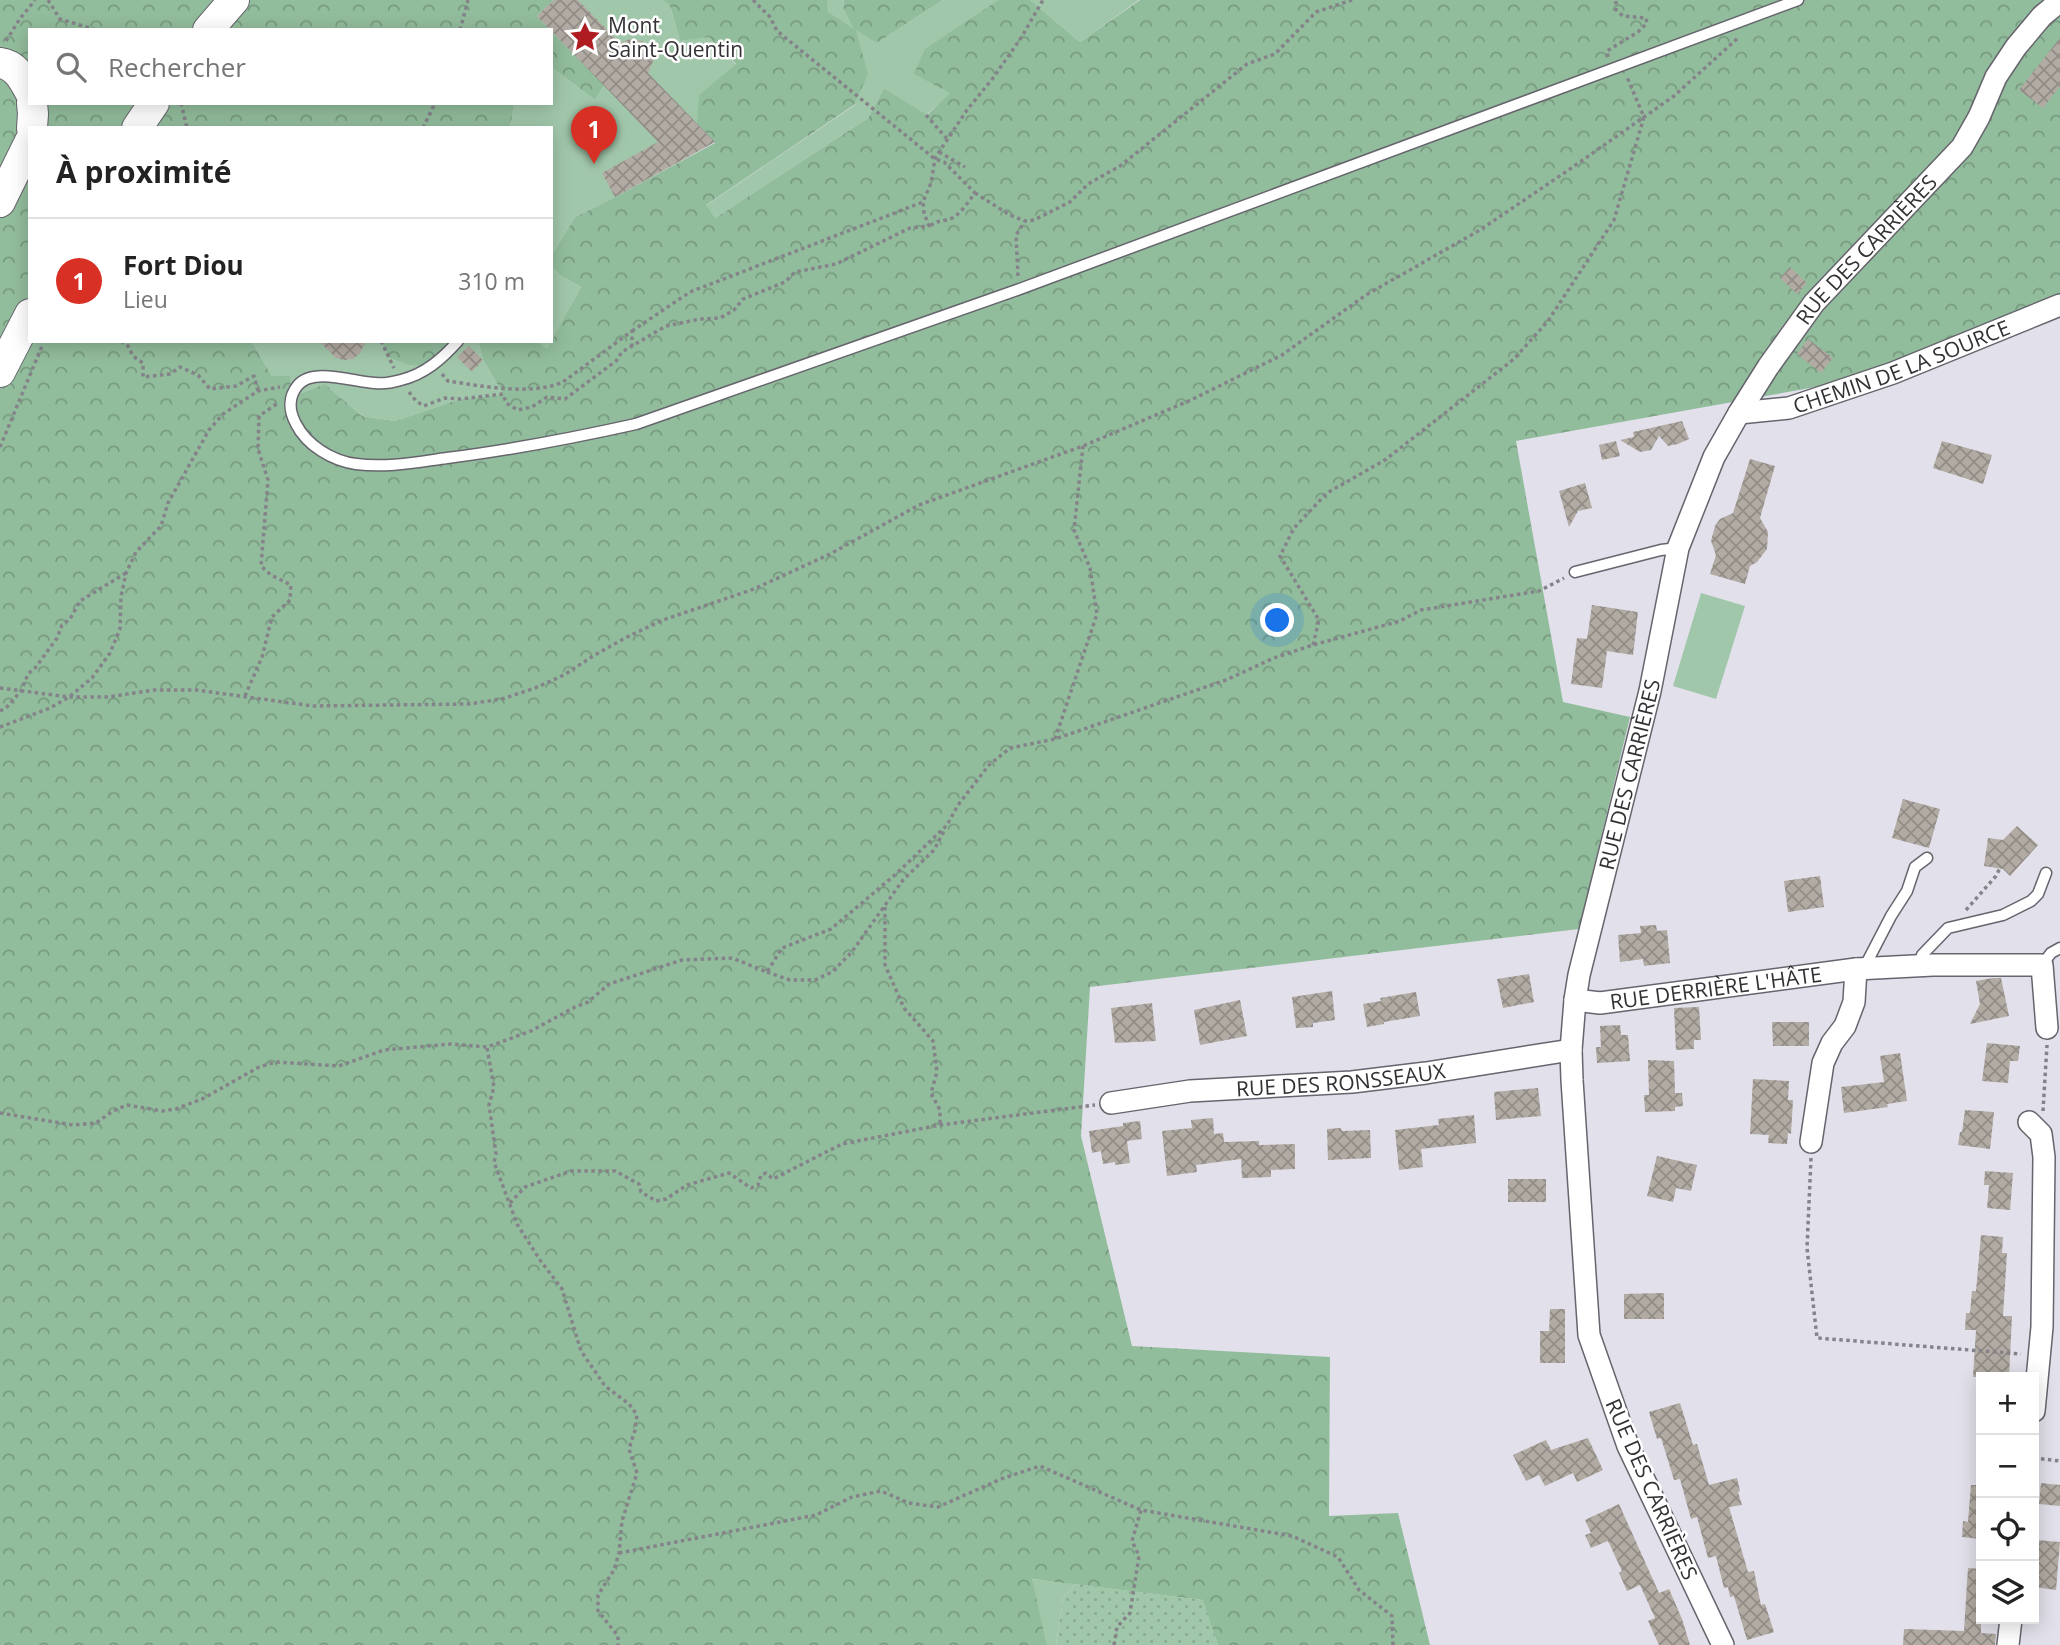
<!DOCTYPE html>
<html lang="fr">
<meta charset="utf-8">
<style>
body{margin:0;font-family:"Open Sans",sans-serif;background:#f6f6f6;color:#222}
.controls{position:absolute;right:21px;bottom:21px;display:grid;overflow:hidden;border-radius:0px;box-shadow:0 4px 18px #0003}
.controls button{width:63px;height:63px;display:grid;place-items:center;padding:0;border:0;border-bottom:2px solid #e0e0e0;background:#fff;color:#222;font:35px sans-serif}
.you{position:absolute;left:1278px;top:621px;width:24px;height:24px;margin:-18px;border:5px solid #fff;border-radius:50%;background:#1a73e8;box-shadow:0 0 0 10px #1a73e833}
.badge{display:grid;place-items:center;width:46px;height:46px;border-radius:50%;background:#d93025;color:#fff;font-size:23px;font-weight:700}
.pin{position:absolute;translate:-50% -58px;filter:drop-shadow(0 2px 4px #0008)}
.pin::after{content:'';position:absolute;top:37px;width:24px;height:21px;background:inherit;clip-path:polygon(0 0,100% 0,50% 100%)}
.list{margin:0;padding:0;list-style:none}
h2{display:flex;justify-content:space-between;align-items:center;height:91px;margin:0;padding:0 28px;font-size:30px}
h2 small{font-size:23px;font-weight:400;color:#767676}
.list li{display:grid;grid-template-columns:46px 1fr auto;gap:21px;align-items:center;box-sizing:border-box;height:126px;padding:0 28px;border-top:2px solid #e0e0e0}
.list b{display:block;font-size:26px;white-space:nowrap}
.list p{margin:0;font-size:23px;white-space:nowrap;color:#767676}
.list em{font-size:23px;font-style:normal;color:#767676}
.icon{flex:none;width:38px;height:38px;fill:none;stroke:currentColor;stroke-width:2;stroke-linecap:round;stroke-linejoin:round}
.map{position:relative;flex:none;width:2060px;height:1645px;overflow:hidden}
.search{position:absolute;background:#fff;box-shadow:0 4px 18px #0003;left:28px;top:28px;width:525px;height:77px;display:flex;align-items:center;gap:18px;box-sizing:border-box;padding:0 24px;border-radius:0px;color:#767676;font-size:26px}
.panel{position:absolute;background:#fff;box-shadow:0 4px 18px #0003;left:28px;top:126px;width:525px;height:217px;border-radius:0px}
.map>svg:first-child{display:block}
</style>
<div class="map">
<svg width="2060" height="1645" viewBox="0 0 2060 1645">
<defs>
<pattern id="forest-crowns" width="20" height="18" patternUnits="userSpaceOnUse" patternTransform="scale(1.75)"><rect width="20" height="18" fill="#92bd9c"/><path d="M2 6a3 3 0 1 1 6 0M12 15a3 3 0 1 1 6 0" fill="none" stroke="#789a80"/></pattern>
<pattern id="garden-dots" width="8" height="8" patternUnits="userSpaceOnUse" patternTransform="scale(1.75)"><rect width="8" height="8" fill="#a1c7aa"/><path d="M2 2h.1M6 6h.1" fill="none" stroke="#8bab93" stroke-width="1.8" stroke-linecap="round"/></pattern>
<pattern id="building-cross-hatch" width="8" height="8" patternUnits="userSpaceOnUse" patternTransform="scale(1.75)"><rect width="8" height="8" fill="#b2aba3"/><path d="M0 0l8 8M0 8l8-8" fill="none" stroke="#918c86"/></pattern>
</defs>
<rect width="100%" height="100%" fill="#e2e0ea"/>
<path fill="#a1c7aa" d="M554 0H663L670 6 680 41 709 36 736 65 715 142 615 197 575 217 551 256V128H494L510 127 515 103H551V67L595 100 603 86 537 16Z
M827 0H844L843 7 877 43 943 0H998L925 50 951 93 926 115 884 88 868 118 715 218 705 206 855 105 827 12Z
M1030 0H1139L1080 42Z
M551 266 561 276 581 287 547 350 537 341H551Z
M258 341H381L388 357 458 341H478L483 360 503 394 460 399 395 421 362 416 325 384 291 397 272 376 253 344Z
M1701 593 1745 606 1716 699 1673 686Z
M1031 1579 1076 1584 1063 1598 1056 1645H1047Z"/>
<path fill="url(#forest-crowns)" d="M0 0H554L537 16 550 30H30V103H515L510 127 30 128V341H258L253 344 272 376H290L291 397 325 384 362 416 395 421 460 399 503 394 483 360 478 341H537L547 349 581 287 561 276 551 266V256L575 217 615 197 715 143 697 123 699 95 736 64 709 37 680 41 670 6 663 0H827L828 12 854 29 843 7 844 0H943L877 43 856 30 868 74 854 105 706 205 715 218 868 118 884 88 927 115 950 93 914 74 925 49 998 0H1030L1080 42 1140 0H2060V305L1893 373 1516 441 1563 702 1630 717 1579 929 1090 987 1081 1136 1132 1346 1330 1357 1329 1516 1398 1513 1430 1645H1218L1202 1600 1032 1579 1047 1645H0Z
M551 31 604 85 595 100 551 67Z
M381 341H458L434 365H409L388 357Z"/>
<path fill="url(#garden-dots)" d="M1076 1584 1203 1600 1218 1645H1056L1063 1598Z"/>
<path fill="url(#building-cross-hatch)" d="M554 0H578L620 43 630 39 642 41 651 49 653 61 648 73 715 142 615 197 602 173 658 142 537 16Z
M2060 38V86L2043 108 2019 90Z
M1790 267 1807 283 1797 294 1780 278Z
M1808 339 1833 358 1821 373 1797 354Z
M319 341H366L360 353 353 359 344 360 336 358Z
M469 346 483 360 472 372 457 357Z
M1682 421 1689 439 1678 444 1668 446 1659 436 1651 450 1640 452 1620 440 1634 437 1633 432Z
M1616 441 1620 456 1602 460 1599 445Z
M1942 441 1992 455 1983 484 1933 468Z
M1750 459 1775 466 1760 518 1768 532 1767 549 1757 562 1750 566 1745 584 1710 574 1716 555 1711 541 1715 526 1720 519 1733 513Z
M1585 483 1592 508 1578 511 1569 527 1559 491Z
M1592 605 1638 612 1633 655 1607 651 1602 688 1571 684 1577 638 1587 639Z
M1903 799 1940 809 1929 848 1892 838Z
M2017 826 2038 845 2010 876 2003 869 1984 866 1988 838 2003 840Z
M1820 876 1824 907 1788 912 1784 881Z
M1656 925 1657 931 1667 930 1670 963 1644 966 1643 959 1620 962 1618 935 1641 933 1640 926Z
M1529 974 1534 1002 1503 1008 1497 979Z
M1993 978H2001L2009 1016 1970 1024 1980 1004 1976 981Z
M1332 991 1335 1020 1313 1023V1027L1296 1028 1292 997Z
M1416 992 1420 1016 1384 1022V1024L1367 1027 1363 1004 1381 1001 1380 998Z
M1240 1000 1247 1036 1200 1045 1194 1010Z
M1152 1003 1156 1041 1115 1043 1111 1008Z
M1699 1007 1701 1040H1694V1049L1676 1050 1674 1008Z
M1772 1022H1809V1046H1773Z
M1620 1025 1621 1035H1628L1630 1061 1597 1063 1596 1047H1601L1600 1026Z
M1987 1043 2020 1046 2018 1061H2010L2008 1083 1982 1081Z
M1900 1053 1907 1101 1887 1104 1888 1107 1844 1113 1841 1087 1884 1082 1880 1056Z
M1648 1060 1674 1061 1675 1093H1682L1683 1106 1675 1107V1111L1645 1112 1644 1095H1649Z
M1753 1079 1789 1081 1788 1100H1793L1791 1134 1788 1133 1787 1144 1768 1143 1769 1135 1750 1134Z
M1538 1088 1541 1116 1496 1120 1494 1092Z
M1965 1110 1994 1112 1990 1149 1958 1145 1960 1132H1962Z
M1474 1115 1476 1143 1421 1149 1423 1167 1399 1170 1395 1130 1439 1125 1438 1119Z
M1213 1118 1214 1134 1223 1133 1224 1142 1259 1141V1145L1295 1144V1169L1271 1170V1177L1242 1178 1241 1159 1196 1165 1197 1172 1167 1176 1162 1131 1192 1128 1191 1120Z
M1140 1121 1142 1139 1127 1141 1130 1163 1115 1165V1162L1103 1164 1101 1151 1092 1153 1089 1131 1123 1126V1123Z
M1341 1128 1342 1131 1370 1130 1371 1158 1328 1160 1327 1129Z
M1657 1156 1697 1165 1691 1191 1676 1188 1673 1202 1647 1196Z
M1985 1171 2013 1173 2010 1210 1987 1208 1989 1185H1984Z
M1508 1179H1546V1202H1508Z
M1981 1235 2003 1237 2002 1253H2007L2003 1316H2012L2009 1377H1973L1976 1330H1965L1966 1313H1970L1972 1291H1976Z
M1664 1293V1319H1624V1294Z
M1550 1309H1565V1363H1540V1331H1549Z
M1680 1403 1693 1445 1697 1444 1709 1485 1737 1478 1740 1491 1738 1492 1742 1505 1729 1507 1748 1572 1754 1571 1761 1605 1765 1604 1774 1632 1747 1640 1734 1596 1730 1597 1728 1587 1724 1588 1716 1556 1708 1558 1697 1517 1691 1519 1680 1479 1674 1480 1661 1438 1657 1439 1649 1412Z
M1588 1438 1603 1470 1577 1482 1573 1473 1545 1486 1539 1475 1526 1481 1513 1455 1546 1440 1551 1450Z
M2041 1483 2060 1485V1506L2039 1504Z
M1971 1485H1981V1539L1962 1537 1963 1521 1968 1522Z
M1619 1504 1659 1593 1669 1589 1682 1619 1690 1645H1659L1648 1621 1655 1618 1640 1585 1627 1591 1619 1573 1622 1571 1608 1541 1591 1548 1585 1535 1591 1533 1585 1520Z
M2037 1540 2060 1542 2056 1590 2034 1587Z
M1968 1568 1981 1569V1633L1996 1634 1995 1645H1903L1904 1629 1964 1631Z"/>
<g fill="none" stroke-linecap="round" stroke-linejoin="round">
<defs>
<path id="lane" d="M458 341C442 359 425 374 401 380 394 382 383 384 375 383 354 382 313 367 298 385 288 397 289 411 296 424 307 446 333 461 356 464 387 468 417 462 447 458 511 450 573 438 636 424L1017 290 1798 0
M1575 572 1661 550 1678 548
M2042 965 2051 953 2060 948
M1919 966 1922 955 1948 928 2003 915 2031 901 2038 894 2046 873
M1864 968 1891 916 1907 891 1915 867 1927 858"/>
<g id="street">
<path id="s1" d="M1739 413 1789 408 1893 373 2060 305"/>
<path id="s2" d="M1575 1000 1600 1003 1856 969 1933 965H2042L2047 1028"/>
<path id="s3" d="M1111 1103 1190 1091 1352 1082 1426 1073 1571 1050"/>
<path d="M2029 1122 2041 1134 2044 1157 2042 1327 2034 1411"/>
<path d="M1811 1142 1823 1063 1832 1043 1845 1026 1854 1002 1856 969"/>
<path id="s4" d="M1723 1645 1628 1446 1589 1335 1572 1080 1571 1050 1575 1000 1579 975 1650 691 1678 548 1714 457 1739 413 1768 367 1814 303 1962 147 1979 117 1996 77 2016 47 2042 16 2060 1"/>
<path d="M2008 1645 2011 1619"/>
</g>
<path id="secondary" d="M208 30 234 0
M0 63C16 65 23 79 30 92
M32 103 33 114 32 128
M137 128 154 103
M0 202 30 141
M0 372 30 314"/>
</defs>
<use href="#lane" stroke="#66646d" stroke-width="13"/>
<use href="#street" stroke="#66646d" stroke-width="24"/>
<use href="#secondary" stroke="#66646d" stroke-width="32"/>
<path stroke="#85838a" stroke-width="3.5" stroke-dasharray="3.5 3.5" stroke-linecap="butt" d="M48 0 60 19 96 30
M753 0 770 17 777 31 935 159 944 162 975 193C967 203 959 218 946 220 938 222 936 221 930 226
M460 30 468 0
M6 41 19 20 35 0
M1608 57 1607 51 1638 32 1647 23 1646 18 1623 16 1616 10V0
M181 103 187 128
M926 115 947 139
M423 128 435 103
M939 152 965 167
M975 193 1010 215 1025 221 1034 220 1070 202 1088 184 1120 166 1247 64 1275 54 1316 12 1352 0
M1018 276 1016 235 1025 221
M632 331 690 292 923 202
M121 341 128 346 133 356 143 363V377L170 374 180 367 198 375 210 389 236 386 254 376 258 391
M381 341 394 368
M442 374 448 381C481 386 532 396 563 382L632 331V346
M409 392 416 401 424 406 445 398 460 399 503 394 506 403 518 410 532 407 547 397 565 399 616 361 622 352 632 346 666 326 700 319 720 318 734 310 743 299 785 282 795 272 836 264 910 228 929 226 924 213 923 202 931 183 935 159 939 152 967 110 993 78 1021 38 1043 0
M0 447 42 346
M1313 645 1319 620 1280 556 1294 528 1327 493 1385 460 1514 359 1548 321 1614 220 1644 117 1627 77
M0 688 69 697H108L154 690H196L313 706 468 704 502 699 535 688 564 675 593 656 625 638 663 620 754 589 830 554 919 505 1083 446 1191 400 1282 355 1366 295 1480 230 1570 169 1674 96 1738 38
M245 696 262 657 272 617 290 600 291 585 271 575 261 566 268 480 258 449 259 416 278 403
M0 711 6 708 21 691 28 674 36 667 57 638 62 625 70 619 80 601 126 573
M0 727 50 708 69 697 92 678 110 653 120 629 121 597 126 573 136 552 161 526 168 503 209 430 223 414 258 391 280 387
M1055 739 1097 614 1090 568 1074 530 1083 446
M885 907V965L904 1008 933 1041 937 1072 931 1093 940 1110V1125
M1966 910 1996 876 2000 868
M767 972 790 980H815L832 972 851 953 903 880 934 850 944 831
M487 1048 494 1087 489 1105 496 1154 494 1162 517 1224 540 1260 562 1289 581 1351 605 1386 629 1404 637 1415 635 1430 629 1449 637 1473 622 1521 619 1553 614 1570 598 1595V1611L618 1636V1645
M2043 1111 2047 1045
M0 1113 73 1125 96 1123 113 1111 127 1105 162 1111 176 1109 204 1098 259 1067 276 1062 339 1066 384 1050 451 1044 487 1047 531 1031 575 1007 588 1002 609 984 682 960 732 958 767 972 782 948 831 929 896 874 947 825 958 805 989 765 1010 748 1055 739 1226 680 1274 658 1313 645 1400 621 1421 610 1539 591 1564 578
M1811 1158 1807 1248 1817 1338 2021 1354
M510 1203 525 1187 571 1171H615L639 1184 641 1192 656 1201 666 1199 687 1185 729 1173 751 1188 758 1185 761 1175 766 1173 773 1179 842 1144 940 1125 1095 1105
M2034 1458 2060 1461
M619 1553 816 1515 852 1497 881 1491 909 1503 938 1507 1001 1479 1040 1466 1141 1510 1292 1536 1338 1557 1359 1590 1392 1616 1393 1645
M1114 1645 1117 1627 1130 1613 1139 1556 1132 1541 1141 1510"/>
<use href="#lane" stroke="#fff" stroke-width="10"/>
<use href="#street" stroke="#fff" stroke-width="21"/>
<use href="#secondary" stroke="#fff" stroke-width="30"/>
</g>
<defs>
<symbol id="sight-bare" viewBox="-9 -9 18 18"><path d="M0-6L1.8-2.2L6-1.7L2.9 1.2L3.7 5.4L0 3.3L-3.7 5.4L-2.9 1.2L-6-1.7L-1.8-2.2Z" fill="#af1d23" stroke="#fff" stroke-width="2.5" paint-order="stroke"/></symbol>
</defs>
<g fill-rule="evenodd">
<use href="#sight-bare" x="563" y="15" width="44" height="44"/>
</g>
<g text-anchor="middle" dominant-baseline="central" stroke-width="5" stroke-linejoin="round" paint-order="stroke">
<g font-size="21" fill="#333135" stroke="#fff" text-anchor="start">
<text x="608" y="25">Mont<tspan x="608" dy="24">Saint-Quentin</tspan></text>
</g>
<g font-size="21" fill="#333135" stroke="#fff">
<text stroke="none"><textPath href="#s4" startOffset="1494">RUE DES CARRIÈRES</textPath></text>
<text stroke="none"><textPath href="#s1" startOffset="170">CHEMIN DE LA SOURCE</textPath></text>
<text stroke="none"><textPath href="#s4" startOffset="906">RUE DES CARRIÈRES</textPath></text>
<text stroke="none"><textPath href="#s2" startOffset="142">RUE DERRIÈRE L'HÂTE</textPath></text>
<text stroke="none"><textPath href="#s3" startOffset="231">RUE DES RONSSEAUX</textPath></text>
<text transform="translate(1652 1489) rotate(66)">RUE DES CARRIÈRES</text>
</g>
</g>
</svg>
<div class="controls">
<button>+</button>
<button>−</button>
<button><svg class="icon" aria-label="locate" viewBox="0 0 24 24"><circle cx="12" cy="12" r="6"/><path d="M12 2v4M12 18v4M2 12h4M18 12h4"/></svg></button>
<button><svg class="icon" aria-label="layers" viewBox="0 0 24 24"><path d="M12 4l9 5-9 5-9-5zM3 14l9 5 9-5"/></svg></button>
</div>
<div class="you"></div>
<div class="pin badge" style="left:594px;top:164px">1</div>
<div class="search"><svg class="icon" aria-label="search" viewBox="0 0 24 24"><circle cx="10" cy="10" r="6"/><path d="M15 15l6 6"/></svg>Rechercher</div>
<section class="panel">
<h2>À proximité<small></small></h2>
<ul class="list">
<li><span class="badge">1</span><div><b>Fort Diou</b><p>Lieu</p></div><em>310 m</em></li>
</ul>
</section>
</div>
